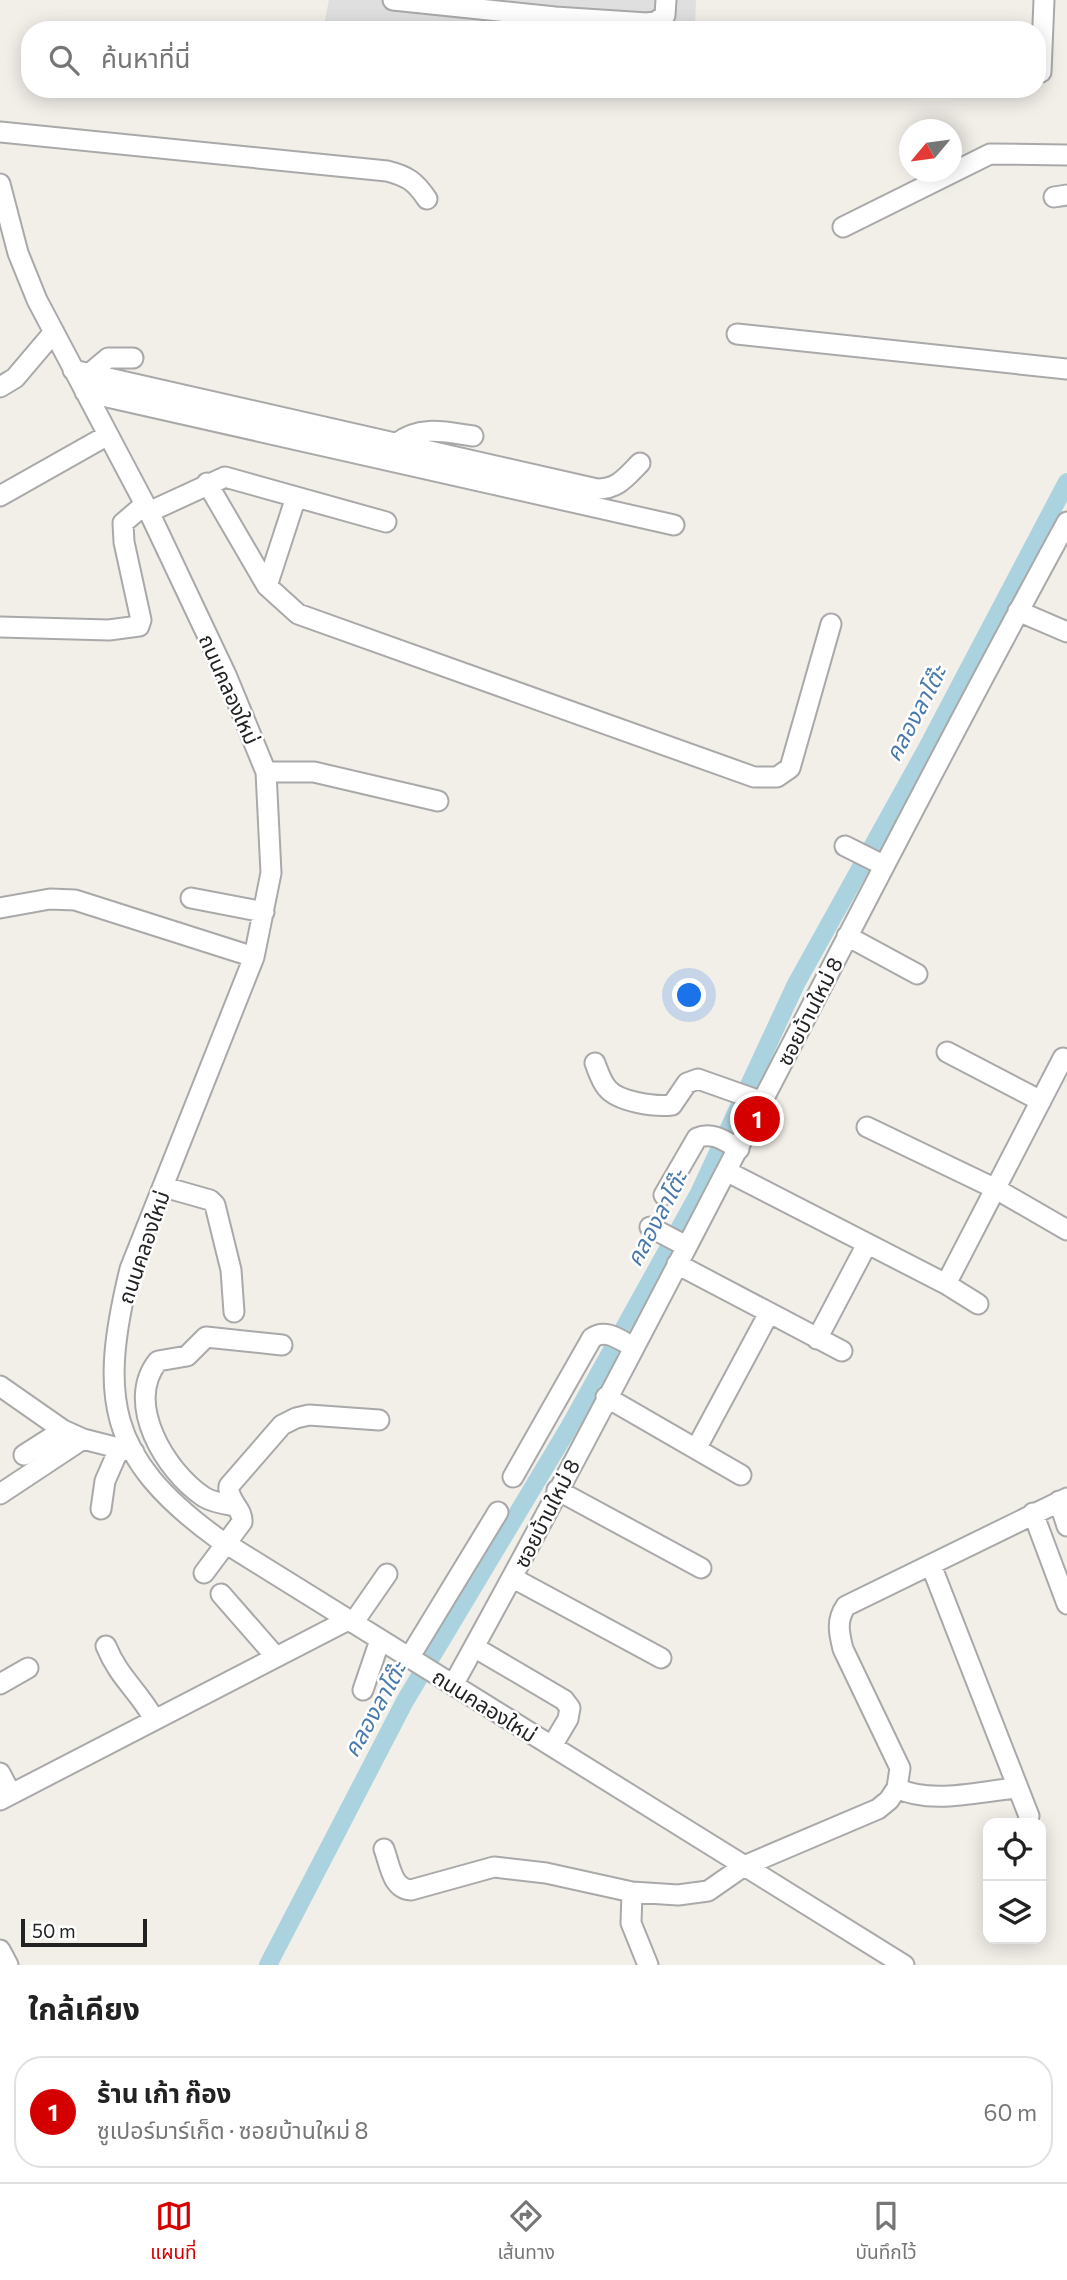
<!DOCTYPE html>
<html lang="th">
<meta charset="utf-8">
<style>
body{margin:0;font-family:Commissioner,"Noto Sans Thai",sans-serif;background:#f2f2f2;color:#222}
.controls{position:absolute;right:21px;bottom:21px;display:grid;overflow:hidden;border-radius:14px;box-shadow:0 4px 18px #0003}
.controls button{width:63px;height:63px;display:grid;place-items:center;padding:0;border:0;border-bottom:2px solid #e0e0e0;background:#fff;color:#222;font:35px sans-serif}
.compass{position:absolute;left:899px;top:119px;width:63px;height:63px;border-radius:50%;background:#fff;box-shadow:0 4px 18px #0003;rotate:241deg}
.scale{position:absolute;left:21px;bottom:18px;width:126px;box-sizing:border-box;padding-left:7px;border:4px solid #222;border-top:0;font-size:19px;line-height:24px;white-space:nowrap;color:#222;-webkit-text-stroke:5px #fff;paint-order:stroke}
.you{position:absolute;left:690px;top:996px;width:24px;height:24px;margin:-18px;border:5px solid #fff;border-radius:50%;background:#1a73e8;box-shadow:0 0 0 10px #1a73e833}
.badge{display:grid;place-items:center;width:46px;height:46px;border-radius:50%;background:#d40000;color:#fff;font-size:23px;font-weight:700}
.pin{position:absolute;translate:-50% -50%;border:4px solid #fff;box-shadow:0 2px 7px #0006}
.list{margin:0;padding:0;list-style:none}
h2{display:flex;justify-content:space-between;align-items:center;height:91px;margin:0;padding:0 28px;font-size:30px}
h2 small{font-size:23px;font-weight:400;color:#767676}
.list li{display:grid;grid-template-columns:46px 1fr auto;gap:21px;align-items:center;box-sizing:border-box;height:112px;margin:0 14px 14px;padding:0 14px;border:2px solid #e0e0e0;border-radius:28px}
.list b{display:block;font-size:26px;white-space:nowrap}
.list p{margin:0;font-size:23px;white-space:nowrap;color:#767676}
.list em{font-size:23px;font-style:normal;color:#767676}
.icon{flex:none;width:38px;height:38px;fill:none;stroke:currentColor;stroke-width:2;stroke-linecap:round;stroke-linejoin:round}
.map{position:relative;flex:none;width:1067px;height:1965px;overflow:hidden}
.search{position:absolute;background:#fff;box-shadow:0 4px 18px #0003;left:21px;right:21px;top:21px;height:77px;display:flex;align-items:center;gap:18px;box-sizing:border-box;padding:0 24px;border-radius:28px;color:#767676;font-size:26px}
.sheet{height:217px;background:#fff}
nav{display:flex;justify-content:space-around;align-items:center;box-sizing:border-box;height:98px;border-top:2px solid #e0e0e0;background:#fff;font-size:19px;color:#767676}
nav a{display:grid;justify-items:center;gap:4px}
nav .on{color:#d40000}
.map>svg:first-child{display:block}
</style>
<div class="map">
<svg width="1067" height="1965" viewBox="0 0 1067 1965">
<rect width="100%" height="100%" fill="#f2efe9"/>
<path fill="#e0dfdf" d="M329 0H696L695 30H323Z"/>
<g fill="none" stroke-linecap="round" stroke-linejoin="round">
<path stroke="#aad3df" stroke-width="18" d="M268 1965 405 1701 568 1429 699 1193 796 984 927 748 1067 482"/>
<defs>
<path id="minor" d="M393 0 555 17 647 23 657 21 665 15 666 0
M1041 72 1044 0
M0 132 387 171C407 176 415 181 427 199
M0 184 18 253 37 300 149 512 227 677 266 772 271 873 254 957 130 1269C99 1397 106 1457 217 1538L904 1965
M1054 197 1067 195
M843 227 990 154 1067 155
M737 334 1067 369
M73 370 597 489C618 489 626 477 640 463
M89 374 108 358H133
M0 387 15 378 54 332
M85 392 674 525
M397 443C420 425 446 432 473 436
M207 483 267 586 298 614 754 777H777L790 768 831 624
M0 496 108 435
M149 512 225 477 386 522
M267 586 296 497
M1018 611 1067 632
M0 627 109 630 139 626 141 620 124 542 123 523 144 505
M266 772H314L438 801
M845 846 883 865
M191 898 264 912
M0 908 50 899 75 900 254 957
M847 936 917 974
M947 1052 1041 1101
M595 1063C598 1071 601 1081 607 1088 618 1102 655 1107 672 1105L687 1083 698 1079 763 1102
M867 1127 996 1189 1067 1230
M726 1171 946 1284 978 1304
M164 1187 210 1200 215 1205 231 1270 234 1312
M664 1195 697 1138C712 1131 725 1141 739 1149
M650 1227 686 1246
M677 1264 842 1351
M946 1284 1063 1058
M817 1339 867 1244
M0 1386 63 1430 83 1439 134 1452
M606 1397 741 1475
M696 1449 769 1313
M24 1455 63 1430
M513 1477 592 1338C606 1328 620 1340 633 1347
M557 1490 701 1568
M0 1494 83 1439
M1059 1501 1067 1526
M236 1506C225 1504 214 1503 204 1497 165 1471 124 1403 158 1361L187 1356 206 1337 282 1345
M101 1509 105 1481 119 1449
M1033 1513 1067 1604
M931 1565 1029 1816
M204 1573 242 1522C243 1508 227 1501 229 1486L282 1425 296 1418 309 1415 379 1420
M513 1578 661 1658
M221 1594 276 1657
M353 1623 387 1574
M106 1646C119 1678 138 1690 154 1719
M474 1647 564 1700 570 1708 568 1719 552 1746
M409 1658 498 1512
M0 1684 28 1668
M453 1685C665 1302 857 907 1067 522
M363 1690 380 1640
M0 1773 11 1794
M897 1788C931 1805 980 1791 1017 1788
M0 1800 348 1620
M384 1849C390 1865 392 1889 411 1890L494 1867 546 1873 632 1892
M0 1950 8 1965
M648 1965 631 1923 632 1892 678 1895 708 1891 744 1866 878 1809 889 1800 897 1788 900 1768 843 1649C839 1633 836 1620 846 1606L1067 1498"/>
</defs>
<use href="#minor" stroke="#a9a9a9" stroke-width="23"/>
<use href="#minor" stroke="#fff" stroke-width="19"/>
</g>
<g text-anchor="middle" dominant-baseline="central" stroke-width="5" stroke-linejoin="round" paint-order="stroke">
<g font-size="21" fill="#222" stroke="#fff">
<text transform="translate(230 689) rotate(66)">ถนนคลองใหม่</text>
<text transform="translate(809 1011) rotate(-63)">ซอยบ้านใหม่ 8</text>
<text transform="translate(143 1247) rotate(-71)">ถนนคลองใหม่</text>
<text transform="translate(546 1513) rotate(-63)">ซอยบ้านใหม่ 8</text>
<text transform="translate(485 1705) rotate(32)">ถนนคลองใหม่</text>
</g>
<g font-size="23" font-style="italic" fill="#4a7aab" stroke="#fff">
<text transform="translate(915 713) rotate(-62)">คลองลาโต๊ะ</text>
<text transform="translate(656 1218) rotate(-62)">คลองลาโต๊ะ</text>
<text transform="translate(374 1709) rotate(-61)">คลองลาโต๊ะ</text>
</g>
</g>
</svg>
<div class="controls">
<button><svg class="icon" aria-label="locate" viewBox="0 0 24 24"><circle cx="12" cy="12" r="6"/><path d="M12 2v4M12 18v4M2 12h4M18 12h4"/></svg></button>
<button><svg class="icon" aria-label="layers" viewBox="0 0 24 24"><path d="M12 4l9 5-9 5-9-5zM3 14l9 5 9-5"/></svg></button>
</div>
<svg class="compass" viewBox="-18 -18 36 36"><path d="M0-13l5 13h-10z" fill="#e53935"/><path d="M0 13l5-13h-10z" fill="#767676"/></svg>
<div class="scale">50 m</div>
<div class="you"></div>
<div class="pin badge" style="left:757px;top:1119px">1</div>
<div class="search"><svg class="icon" aria-label="search" viewBox="0 0 24 24"><circle cx="10" cy="10" r="6"/><path d="M15 15l6 6"/></svg>ค้นหาที่นี่</div>
</div>
<section class="sheet">
<h2>ใกล้เคียง<small></small></h2>
<ul class="list">
<li><span class="badge">1</span><div><b>ร้าน เก้า ก๊อง</b><p>ซูเปอร์มาร์เก็ต · ซอยบ้านใหม่ 8</p></div><em>60 m</em></li>
</ul>
</section>
<nav>
<a class="on"><svg class="icon" aria-label="map" viewBox="0 0 24 24"><path d="M3 6l6-2 6 2 6-2v14l-6 2-6-2-6 2zM9 4v14M15 6v14"/></svg>แผนที่</a>
<a><svg class="icon" aria-label="directions" viewBox="0 0 24 24"><path d="M12 3l9 9-9 9-9-9zM9 14v-3h6M13 9l2 2-2 2"/></svg>เส้นทาง</a>
<a><svg class="icon" aria-label="saved" viewBox="0 0 24 24"><path d="M7 4h10v16l-5-4-5 4z"/></svg>บันทึกไว้</a>
</nav>
